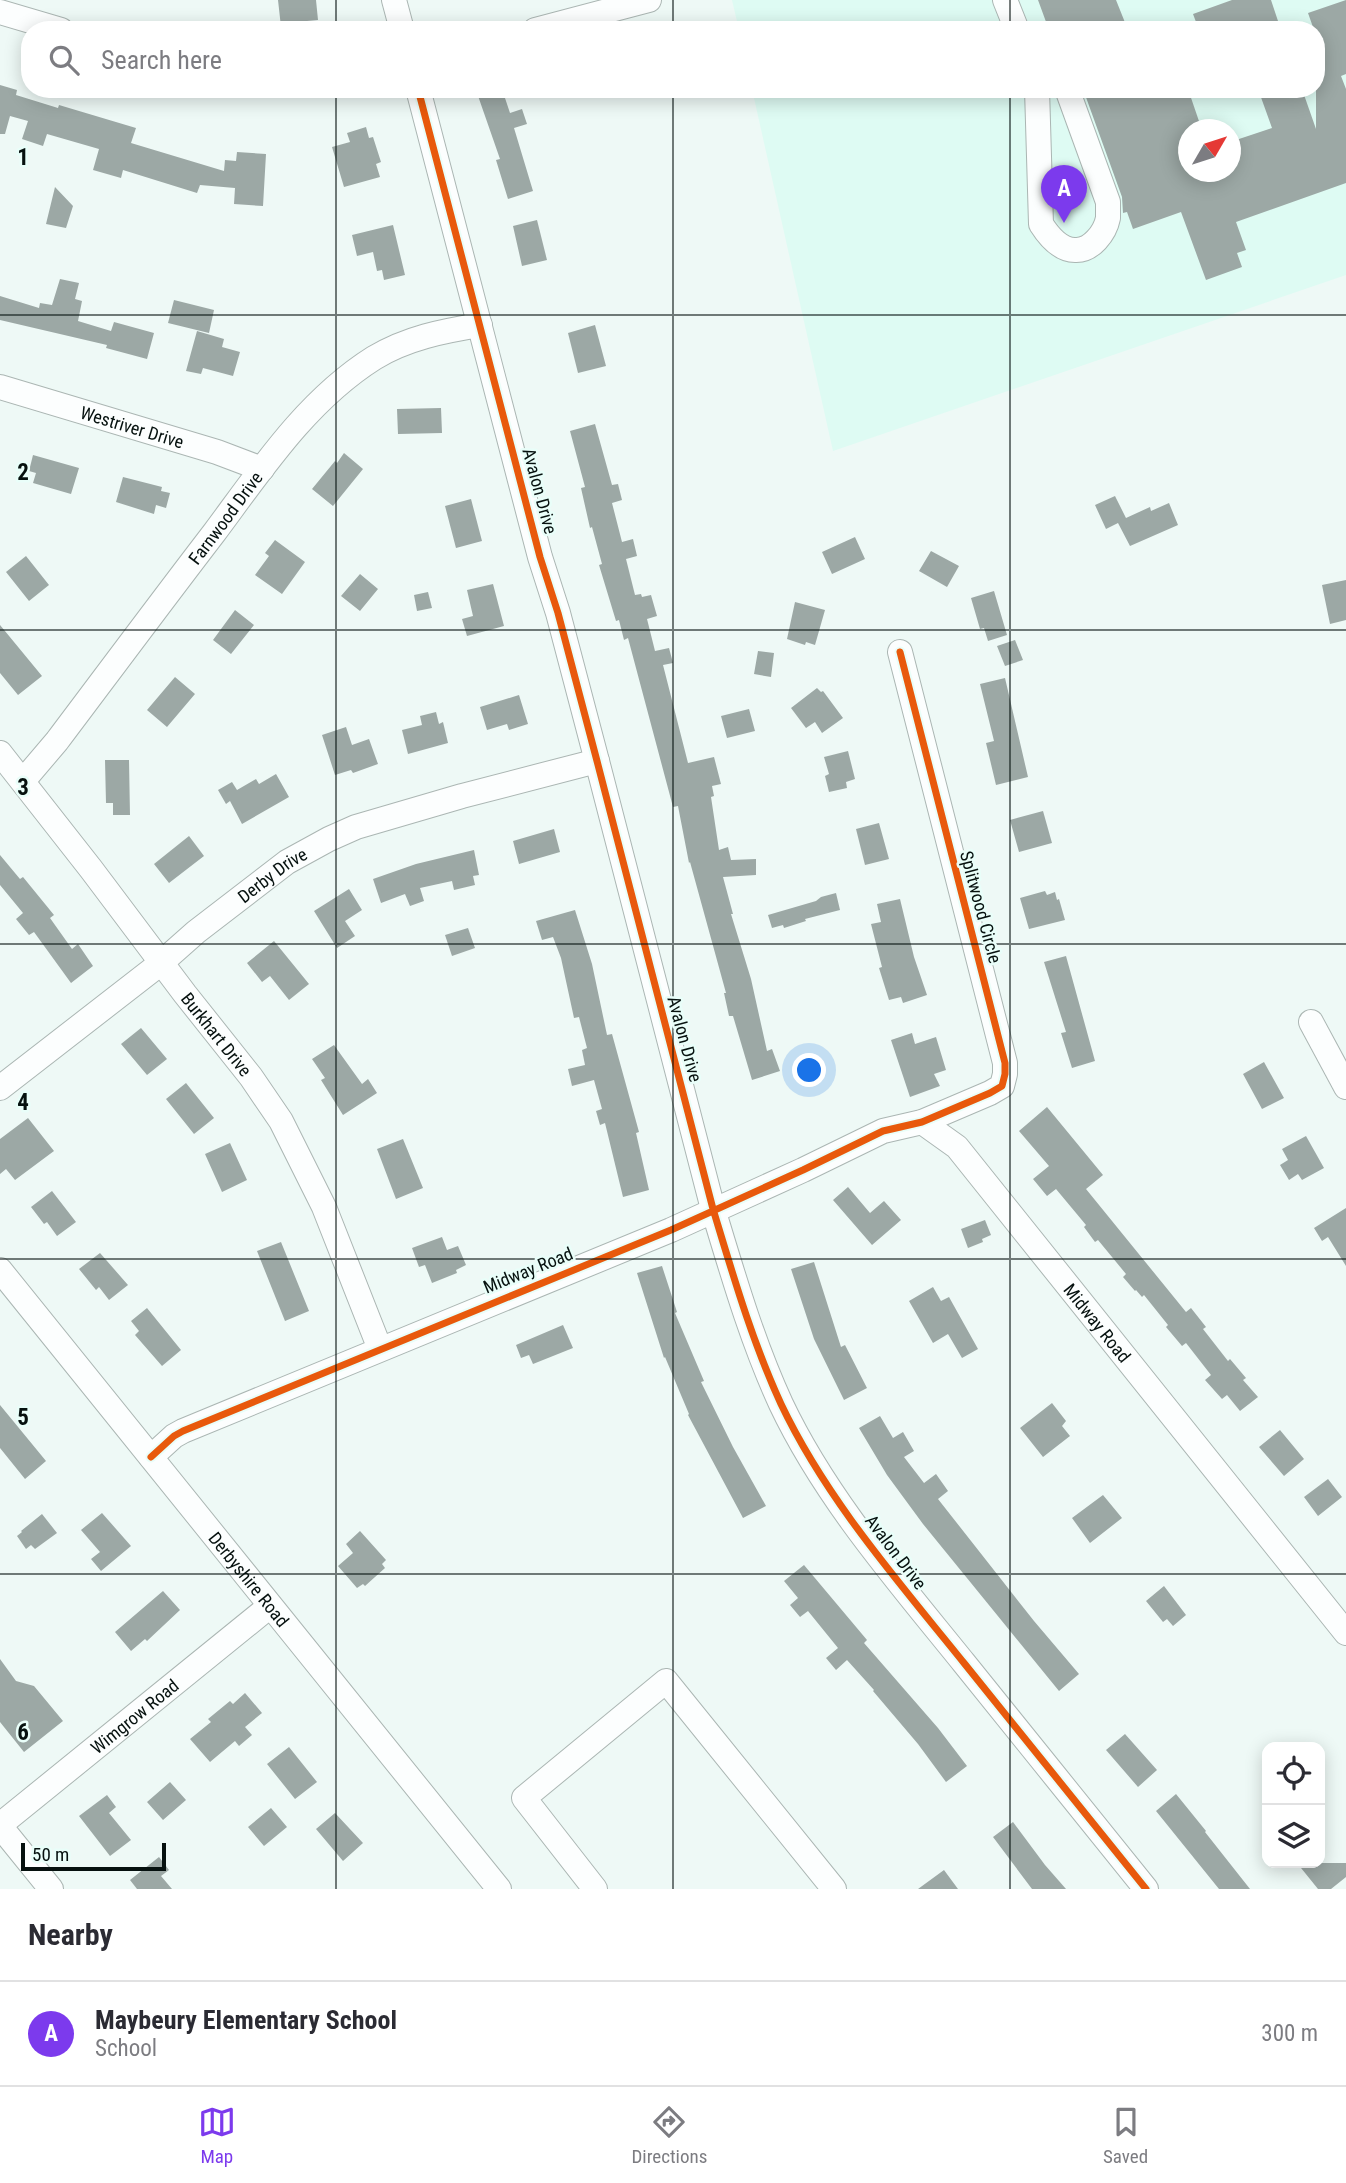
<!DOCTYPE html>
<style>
body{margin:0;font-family:"Roboto Condensed",sans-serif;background:#f2f2f3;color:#2b2b33}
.controls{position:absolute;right:21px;bottom:21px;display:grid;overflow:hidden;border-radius:14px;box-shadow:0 4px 18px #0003}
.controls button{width:63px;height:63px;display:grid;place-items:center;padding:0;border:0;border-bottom:2px solid #e1e1e2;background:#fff;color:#2b2b33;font:35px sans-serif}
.compass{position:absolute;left:1178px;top:119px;width:63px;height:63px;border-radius:50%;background:#fff;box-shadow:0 4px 18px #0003;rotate:51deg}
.scale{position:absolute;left:21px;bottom:18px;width:145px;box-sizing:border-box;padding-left:7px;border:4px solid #06110f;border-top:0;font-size:19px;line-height:24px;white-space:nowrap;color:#06110f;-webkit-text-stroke:5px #e9fef9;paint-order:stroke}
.you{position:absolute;left:810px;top:1071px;width:24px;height:24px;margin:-18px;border:5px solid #fff;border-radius:50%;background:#1a73e8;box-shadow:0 0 0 10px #1a73e833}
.badge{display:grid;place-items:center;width:46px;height:46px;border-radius:50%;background:#7c3aed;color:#fff;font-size:23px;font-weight:700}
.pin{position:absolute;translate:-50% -58px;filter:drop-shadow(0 2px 4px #0008)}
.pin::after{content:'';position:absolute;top:37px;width:24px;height:21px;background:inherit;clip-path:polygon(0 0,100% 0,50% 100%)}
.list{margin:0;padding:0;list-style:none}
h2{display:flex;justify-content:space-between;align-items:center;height:91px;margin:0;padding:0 28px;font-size:30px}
h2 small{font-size:23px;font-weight:400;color:#7c7c81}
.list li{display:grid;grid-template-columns:46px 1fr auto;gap:21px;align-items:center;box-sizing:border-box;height:105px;padding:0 28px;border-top:2px solid #e1e1e2}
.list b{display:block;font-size:26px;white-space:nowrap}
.list p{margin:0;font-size:23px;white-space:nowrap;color:#7c7c81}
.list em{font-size:23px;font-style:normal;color:#7c7c81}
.icon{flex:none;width:38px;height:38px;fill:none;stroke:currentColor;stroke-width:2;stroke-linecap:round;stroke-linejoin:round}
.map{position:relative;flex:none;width:1346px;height:1889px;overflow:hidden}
.search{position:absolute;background:#fff;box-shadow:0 4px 18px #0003;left:21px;right:21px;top:21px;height:77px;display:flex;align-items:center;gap:18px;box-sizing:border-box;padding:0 24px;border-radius:28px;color:#7c7c81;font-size:26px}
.sheet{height:196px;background:#fff}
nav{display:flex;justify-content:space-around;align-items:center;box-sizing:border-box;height:98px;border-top:2px solid #e1e1e2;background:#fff;font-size:19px;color:#7c7c81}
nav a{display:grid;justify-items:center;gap:4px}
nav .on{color:#7c3aed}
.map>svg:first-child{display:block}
</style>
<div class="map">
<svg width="1346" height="1889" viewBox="0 0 1346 1889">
<rect width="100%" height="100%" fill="#eef9f6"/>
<path fill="#defbf3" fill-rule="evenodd" d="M732 0H1346V275L833 451 752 89H1316V30H739ZM1188 130H1230V172H1188Z"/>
<path fill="#9ca8a5" d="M278 0H316L318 20 296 22V25L281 27Z
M1038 0H1116L1128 30H1049Z
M1232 0H1271L1281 30H1199L1193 14Z
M1346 0V74L1341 76 1346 89V183L1236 222 1246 250 1237 253 1242 267 1206 280 1181 212 1133 229 1127 212 1123 213 1122 197 1083 89H1188L1202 130H1188V172H1230V142L1272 128 1258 89H1302L1316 129V50L1321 48 1316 36V30H1314L1308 13Z
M0 85 17 90 16 95 58 108 59 105 136 128 131 143 224 171 225 160 236 161 237 152 266 154 263 206 234 204 235 188 200 185 197 193 123 170 121 178 93 170 99 149 47 134 43 146 22 139 28 121 10 116 5 134H0Z
M489 89H502L510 113 522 109 527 124 514 128 533 191 508 199 496 160 500 159 477 93Z
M366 127 369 138 373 137 381 162 376 164 380 177 344 187 332 147 350 142 347 133Z
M55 187 73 206 66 228 46 224Z
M537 220 547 260 522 266 513 226Z
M393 225 405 275 384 280 382 270 377 271 373 252 357 256 352 235Z
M60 279 79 283 75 299 82 301 78 321 111 331 114 322 154 333 147 359 106 348 107 345 0 320V296L39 308 40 303 52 305Z
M174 300 214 310 209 333 168 323Z
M595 325 606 366 578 373 568 333Z
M197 331 224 339 222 347 240 352 233 376 203 368 201 374 186 371Z
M441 408 442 433 398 434 397 409Z
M595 424 612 485 618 484 622 500 612 503 622 542 633 539 637 556 626 559 635 595 641 594 642 597 651 595 657 616 647 619 655 651 669 648 673 663 663 665 688 763 714 757 721 784 712 786 714 796 711 797 719 850 728 847 731 860 756 859V875L723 877 733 914H731L751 979 767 1051 772 1049 780 1071 752 1080 733 1016H729L724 993H726L690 862 689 863 678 806 673 807 628 638 624 640 619 620 616 621 599 565 602 564 592 527 590 528 581 488 585 487 570 431Z
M344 453 363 469 333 506 312 489 335 461 337 463Z
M33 455 79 468 71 494 33 483 36 473 29 471Z
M123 477 162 487 161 491 170 493 166 508 156 505 154 514 116 502Z
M1115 496 1126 518 1150 507 1151 511 1169 503 1178 525 1130 546 1118 523 1106 529 1095 505Z
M471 499 482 541 456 548 445 506Z
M855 537 865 559 832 574 822 552Z
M275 540 305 562 282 594 255 575 269 556 265 553Z
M931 551 959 566 947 587 919 571Z
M26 556 49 585 29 601 6 572Z
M360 574 378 589 360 611 341 596Z
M1346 580V620L1330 624 1322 585Z
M493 584 504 626 467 636 462 619 473 616 467 590Z
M994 591 1007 635 988 641 984 628 980 629 971 598Z
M428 592 432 608 417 611 414 595Z
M795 602 825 610 815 645 806 642 805 645 787 639Z
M235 610 254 625 231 654 213 640Z
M0 625 42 676 18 695 0 673Z
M1015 640 1023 660 1005 666 997 646Z
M758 651 774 653 771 677 754 674Z
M175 677 195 694 167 727 147 710Z
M1005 678 1028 777 996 785 986 743 994 741 980 684Z
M817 688 821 692 823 691 843 718 822 733 815 722 806 728 791 708Z
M519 695 528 724 509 730 507 724 487 730 480 707Z
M749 709 755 731 727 738 721 716Z
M436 712 439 724 443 722 448 743 408 754 402 730 422 725 420 716Z
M346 727 352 745 369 739 378 764 353 773 351 770 335 775 322 735Z
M848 751 855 779 846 782 847 788 829 792 825 776 829 774 824 757Z
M105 760H129L130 815H113V803H106Z
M276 774 289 797 242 824 230 801 226 804 218 790 232 782 237 790 256 779 259 784Z
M1043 811 1052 843 1019 852 1010 820Z
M879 823 889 859 865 865 856 829Z
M554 829 560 852 519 864 513 841Z
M189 836 204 856 169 883 154 864Z
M474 850 479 875 473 876 475 885 454 890 452 881 420 888 424 901 410 906 405 894 381 903 373 879 416 864Z
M0 855 20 879 23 877 54 915 50 918 72 949 78 944 93 966 71 983 34 932 29 935 16 919 23 913 0 885Z
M349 889 362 910 345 921 355 936 337 948 314 911Z
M1045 891 1047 895 1055 892 1057 900 1059 899 1065 920 1029 929 1020 898Z
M836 893 840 910 805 919 806 921 784 928 783 925 772 928 768 915 816 901 821 897Z
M900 899 914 957 927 995 903 1003 901 997 889 1000 879 968 882 967 871 924 881 922 877 904Z
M575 910 592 964 607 1035 612 1034 639 1132 636 1133 649 1190 623 1197 605 1123 600 1125 596 1111 602 1109 594 1080 572 1086 568 1069 585 1065 582 1050 587 1048 579 1017 574 1018 561 958 553 937 542 940 536 921Z
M468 928 475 948 452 956 445 935Z
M274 941 309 984 289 1000 270 976 262 982 247 963Z
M1066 956 1095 1061 1072 1068 1061 1033 1066 1032 1044 962Z
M141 1028 167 1059 147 1075 121 1044Z
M912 1033 915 1044 936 1037 946 1070 934 1074 940 1086 910 1097 891 1040Z
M334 1045 362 1084 368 1079 377 1093 343 1115 321 1080 325 1078 312 1059Z
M1264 1062 1284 1098 1262 1109 1243 1074Z
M186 1083 214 1118 194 1134 166 1099Z
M1047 1107 1103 1175 1086 1189 1186 1312 1191 1308 1206 1327 1203 1329 1228 1361 1230 1359 1246 1378 1243 1380 1258 1397 1240 1411 1227 1395 1222 1399 1205 1380 1211 1375 1186 1343 1182 1346 1166 1327 1168 1325 1144 1295 1142 1297 1136 1290 1135 1291 1123 1277 1126 1274 1098 1240 1095 1242 1084 1227 1086 1225 1056 1189 1047 1196 1033 1179 1049 1166 1019 1131Z
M28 1118 54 1151 15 1180 6 1169 0 1174V1139Z
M1306 1136 1324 1168 1302 1180 1298 1174 1289 1180 1280 1165 1288 1160 1282 1149Z
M403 1139 423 1188 396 1199 377 1149Z
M230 1143 247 1180 222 1192 205 1154Z
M848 1187 870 1213 884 1201 901 1220 872 1245 833 1200Z
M52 1191 76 1222 57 1236 47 1222 44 1224 31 1207Z
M1346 1208V1266L1328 1237 1322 1241 1314 1228Z
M985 1220 991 1235 982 1239 983 1242 968 1248 961 1229Z
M442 1237 447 1250 458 1246 466 1265 456 1270 457 1273 432 1283 425 1265 419 1267 412 1248Z
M281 1242 309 1311 285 1321 257 1251Z
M100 1253 128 1285 109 1300 99 1287 96 1290 79 1269Z
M814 1262 841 1347 845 1345 867 1388 844 1400 814 1339 791 1269Z
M662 1266 677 1312 675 1313 704 1381 701 1382 733 1447 766 1506 743 1518 688 1415 689 1414 665 1357 664 1358 637 1273Z
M933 1287 941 1301 949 1297 978 1349 962 1358 948 1334 933 1343 909 1301Z
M147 1308 181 1350 162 1366 135 1335 139 1331 131 1321Z
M563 1325 573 1348 533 1364 529 1355 521 1358 516 1345Z
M1052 1403 1066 1421 1062 1426 1070 1436 1043 1457 1020 1428Z
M0 1405 46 1461 25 1479 0 1448Z
M880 1416 893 1438 903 1432 914 1451 904 1457 924 1483 936 1474 948 1491 938 1499 1034 1621 1079 1674 1059 1691 923 1524 887 1475 859 1428Z
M1280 1430 1304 1459 1284 1476 1259 1447Z
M1328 1479 1342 1497 1318 1516 1304 1497Z
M1103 1495 1122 1518 1090 1543 1072 1518Z
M102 1513 131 1546 101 1571 91 1559 100 1552 81 1530Z
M42 1514 57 1533 35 1549 31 1545 26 1549 17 1536 22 1532 21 1531Z
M360 1531 386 1560 382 1564 385 1568 365 1586 363 1584 357 1588 338 1566 353 1553 346 1544Z
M804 1565 867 1640 864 1643 938 1728 967 1766 946 1782 918 1744 873 1691 874 1690 847 1660 836 1670 826 1658 838 1648 808 1611 800 1617 790 1605 798 1598 784 1581Z
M1164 1586 1186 1615 1173 1626 1167 1619 1163 1622 1146 1601Z
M163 1591 180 1610 147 1641 145 1639 131 1651 115 1632Z
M0 1659 16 1681 34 1686 63 1721 24 1752 0 1722Z
M245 1693 262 1713 245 1727 252 1735 239 1746 235 1741 210 1762 190 1739 211 1722 208 1719 230 1701 233 1704Z
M1125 1734 1157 1770 1138 1787 1106 1750Z
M289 1747 317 1782 295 1799 267 1764Z
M170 1782 186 1800 163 1820 147 1802Z
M1176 1794 1206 1831 1205 1832 1250 1889H1219L1156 1811Z
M107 1795 116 1807 109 1813 131 1840 110 1856 79 1816Z
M271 1808 287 1827 264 1846 248 1827Z
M335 1813 363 1843 343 1861 316 1829Z
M1013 1822 1045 1865 1066 1889H1032L993 1837Z
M159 1857 169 1870 161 1876 172 1889H137L130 1880Z
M1297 1863H1346V1877L1331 1889H1318Z
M944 1870 958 1889H918Z"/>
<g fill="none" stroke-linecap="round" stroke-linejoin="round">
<defs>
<g id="minor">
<path d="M394 0 402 30"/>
<path d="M1005 0 1017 30"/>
<path d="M0 12 61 30"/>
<path d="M535 30 649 0"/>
<path d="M418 89 540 557 558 613 597 761 713 1209C733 1275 752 1341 781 1404 826 1499 898 1581 964 1663 1025 1738 1085 1814 1146 1889"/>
<path d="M1037 89 1041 224C1048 235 1060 250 1075 250 1091 251 1105 233 1108 218 1108 213 1108 207 1108 202L1067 89"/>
<path id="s1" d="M0 387 217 452 262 469"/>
<path id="s2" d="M0 753 91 869 185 994 251 1077 281 1121 324 1207 380 1349"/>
<path id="s3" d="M23 781 57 741C109 672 161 602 214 533 261 470 306 401 374 358 407 338 443 331 480 325"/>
<path d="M1311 1022 1346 1087"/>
<path id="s4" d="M0 1088 161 963 196 932 287 862 329 839 356 827 462 796 597 761"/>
<path id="s5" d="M922 1122 957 1147 1346 1633"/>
<path id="s6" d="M0 1270 499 1889"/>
<path d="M151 1457 174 1436 183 1431 671 1230 803 1170 883 1131 922 1122 990 1093 1002 1086 1005 1074V1063L900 652"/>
<path id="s7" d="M0 1825 270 1606"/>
<path d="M0 1826 51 1889"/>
<path d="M595 1889 524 1798 666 1681 834 1889"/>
</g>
</defs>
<use href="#minor" stroke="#abb6b3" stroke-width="26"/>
<use href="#minor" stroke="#fcfefe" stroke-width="24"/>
<defs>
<path id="cycleway" d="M418 89 540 557 558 613 597 761 713 1209C733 1275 752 1341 781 1404 826 1499 898 1581 964 1663 1025 1738 1085 1814 1146 1889
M151 1457 174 1436 183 1431 671 1230 803 1170 883 1131 922 1122 990 1093 1002 1086 1005 1074V1063L900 652"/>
</defs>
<use href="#cycleway" stroke="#e9fef9" stroke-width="11"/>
<use href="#cycleway" stroke="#e8590c" stroke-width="7"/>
</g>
<path fill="none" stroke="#06110f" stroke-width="2" stroke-opacity="0.55" d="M336 0V30M673 0V30M1010 0V30M336 89V1889M673 89V1889M1010 89V1889M0 315H1346M0 630H1346M0 944H1346M0 1259H1346M0 1574H1346"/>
<g text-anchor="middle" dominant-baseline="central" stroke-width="5" stroke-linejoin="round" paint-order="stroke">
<g font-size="18" fill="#06110f" stroke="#e9fef9">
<text stroke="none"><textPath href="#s1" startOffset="138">Westriver Drive</textPath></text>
<text transform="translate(540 491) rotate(75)">Avalon Drive</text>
<text stroke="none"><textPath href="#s3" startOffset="332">Farnwood Drive</textPath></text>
<text stroke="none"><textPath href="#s4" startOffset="346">Derby Drive</textPath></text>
<text transform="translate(981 907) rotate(75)">Splitwood Circle</text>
<text stroke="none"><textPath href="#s2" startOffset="355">Burkhart Drive</textPath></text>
<text transform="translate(685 1039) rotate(75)">Avalon Drive</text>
<text transform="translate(528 1270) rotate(-22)">Midway Road</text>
<text stroke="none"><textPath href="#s5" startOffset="268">Midway Road</textPath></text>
<text transform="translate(896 1552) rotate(53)">Avalon Drive</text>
<text stroke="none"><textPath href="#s6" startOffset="397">Derbyshire Road</textPath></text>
<text stroke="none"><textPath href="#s7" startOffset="173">Wimgrow Road</textPath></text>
</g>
</g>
<g font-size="23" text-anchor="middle" font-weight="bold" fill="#06110f" stroke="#e9fef9" stroke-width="5" stroke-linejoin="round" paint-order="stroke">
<text x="23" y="165">1</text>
<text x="23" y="480">2</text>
<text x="23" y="795">3</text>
<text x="23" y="1110">4</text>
<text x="23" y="1425">5</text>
<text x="23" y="1740">6</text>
</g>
</svg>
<div class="controls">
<button><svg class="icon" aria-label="locate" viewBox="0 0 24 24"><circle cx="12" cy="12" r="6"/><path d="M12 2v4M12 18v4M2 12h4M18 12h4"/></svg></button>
<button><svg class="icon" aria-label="layers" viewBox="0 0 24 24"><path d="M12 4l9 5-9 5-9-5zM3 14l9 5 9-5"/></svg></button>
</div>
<svg class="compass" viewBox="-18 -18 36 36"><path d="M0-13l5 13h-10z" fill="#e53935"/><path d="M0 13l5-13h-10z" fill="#7c7c81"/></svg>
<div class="scale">50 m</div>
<div class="you"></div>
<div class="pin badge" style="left:1064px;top:223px">A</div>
<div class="search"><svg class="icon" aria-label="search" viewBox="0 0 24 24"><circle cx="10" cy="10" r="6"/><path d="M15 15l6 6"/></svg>Search here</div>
</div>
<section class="sheet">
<h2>Nearby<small></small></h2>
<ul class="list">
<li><span class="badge">A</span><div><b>Maybeury Elementary School</b><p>School</p></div><em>300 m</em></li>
</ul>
</section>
<nav>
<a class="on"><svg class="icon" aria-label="map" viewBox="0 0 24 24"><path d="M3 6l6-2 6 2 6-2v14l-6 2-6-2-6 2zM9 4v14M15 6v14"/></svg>Map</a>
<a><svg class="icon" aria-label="directions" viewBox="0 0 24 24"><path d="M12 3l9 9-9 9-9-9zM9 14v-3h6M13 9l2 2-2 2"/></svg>Directions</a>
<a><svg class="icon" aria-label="saved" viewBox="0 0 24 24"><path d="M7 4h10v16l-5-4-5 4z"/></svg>Saved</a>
</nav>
